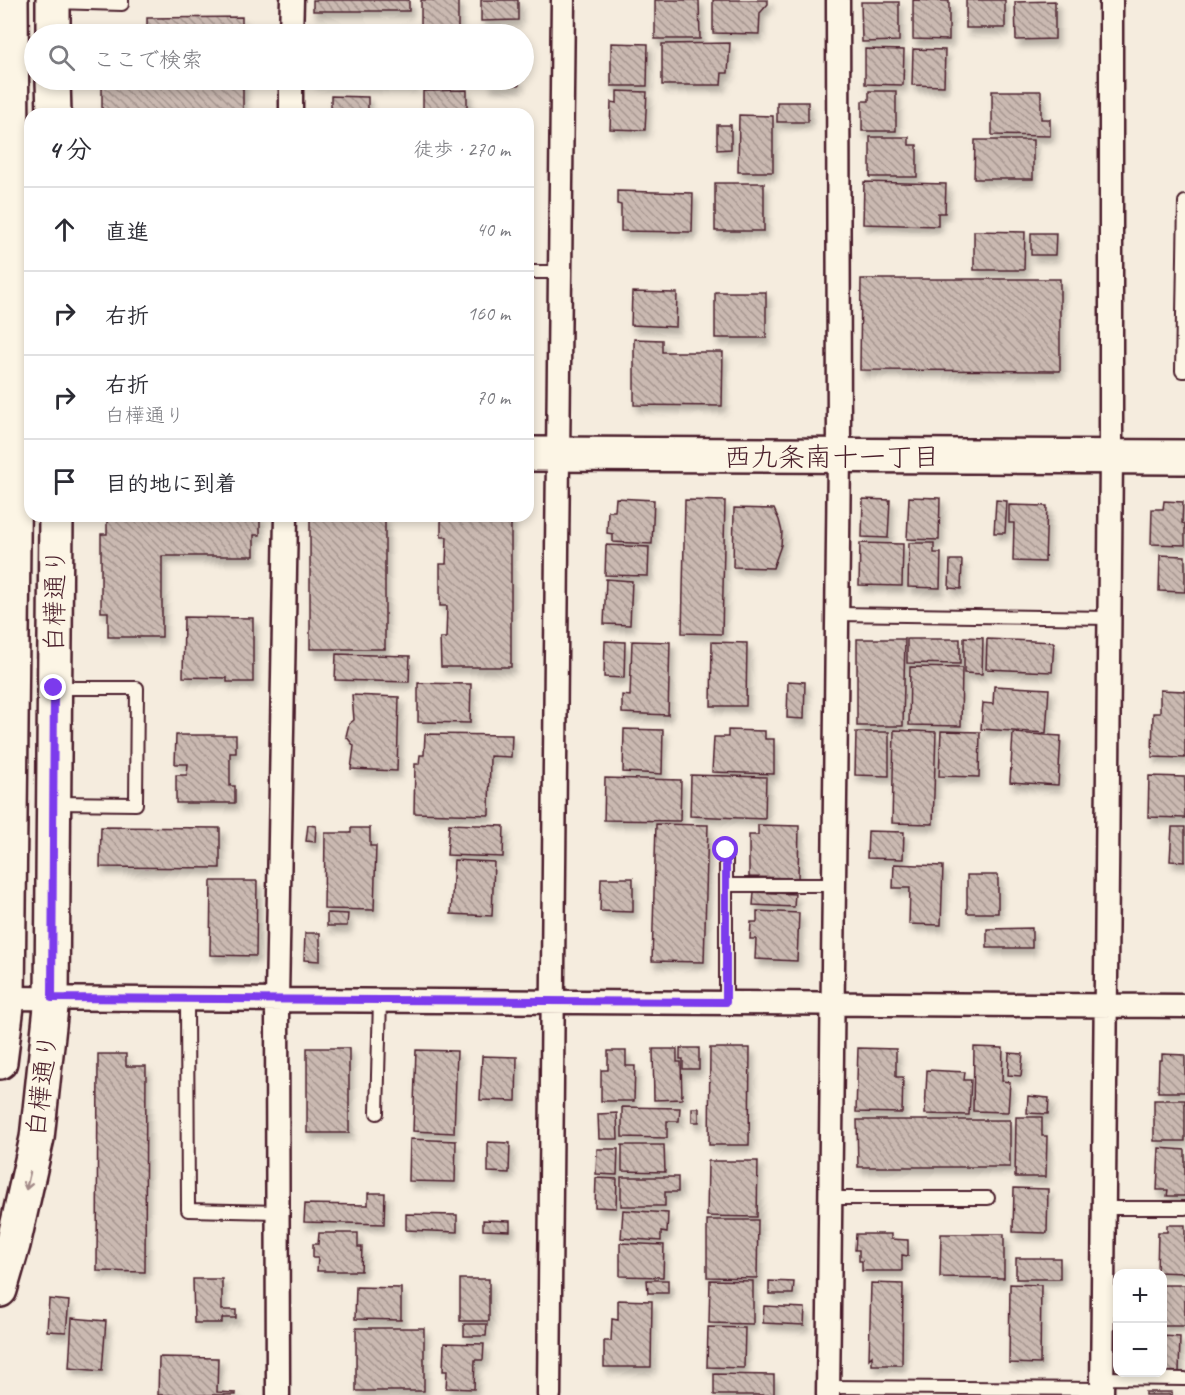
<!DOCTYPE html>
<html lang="ja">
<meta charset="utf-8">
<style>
body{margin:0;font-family:Caveat,"Klee One",sans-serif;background:#f2f2f3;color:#2b2b33}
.controls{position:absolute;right:18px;bottom:18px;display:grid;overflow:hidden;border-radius:12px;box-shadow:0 3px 9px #0003}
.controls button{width:54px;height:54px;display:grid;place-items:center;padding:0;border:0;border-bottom:2px solid #e1e1e2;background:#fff;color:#2b2b33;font:30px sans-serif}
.stop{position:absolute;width:18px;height:18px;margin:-14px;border:4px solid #7c3aed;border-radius:50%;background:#fff}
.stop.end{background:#7c3aed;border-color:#fff;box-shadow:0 2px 6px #0008}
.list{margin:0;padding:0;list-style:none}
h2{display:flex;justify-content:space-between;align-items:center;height:78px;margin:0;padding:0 24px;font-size:26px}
h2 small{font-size:20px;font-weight:400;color:#7c7c81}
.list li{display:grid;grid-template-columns:39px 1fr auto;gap:18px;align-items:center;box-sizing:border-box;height:84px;padding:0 24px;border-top:2px solid #e1e1e2}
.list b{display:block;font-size:22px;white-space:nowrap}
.list p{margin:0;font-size:20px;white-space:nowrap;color:#7c7c81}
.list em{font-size:20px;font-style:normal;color:#7c7c81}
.icon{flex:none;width:33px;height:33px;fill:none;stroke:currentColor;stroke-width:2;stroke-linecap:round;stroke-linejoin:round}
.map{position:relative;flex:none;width:1185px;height:1395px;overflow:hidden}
.search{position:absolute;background:#fff;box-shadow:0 3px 9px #0003;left:24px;top:24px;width:510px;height:66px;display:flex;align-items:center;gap:15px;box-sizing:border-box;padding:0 21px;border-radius:33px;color:#7c7c81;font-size:22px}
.panel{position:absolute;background:#fff;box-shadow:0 3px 9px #0003;left:24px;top:108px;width:510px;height:414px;border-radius:18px}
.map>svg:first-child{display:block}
</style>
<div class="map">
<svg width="1185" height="1395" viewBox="0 0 1185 1395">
<defs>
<pattern id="building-back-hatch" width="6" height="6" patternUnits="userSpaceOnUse" patternTransform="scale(1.5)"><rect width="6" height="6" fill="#cab9b1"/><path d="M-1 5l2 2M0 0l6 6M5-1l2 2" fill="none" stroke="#a69690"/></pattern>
<filter id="shadow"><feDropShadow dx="3.5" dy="6" stdDeviation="3" flood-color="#0004"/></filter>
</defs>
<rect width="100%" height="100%" fill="#f5ecde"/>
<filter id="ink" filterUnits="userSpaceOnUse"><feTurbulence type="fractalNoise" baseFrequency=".0167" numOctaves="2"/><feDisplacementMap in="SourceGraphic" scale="12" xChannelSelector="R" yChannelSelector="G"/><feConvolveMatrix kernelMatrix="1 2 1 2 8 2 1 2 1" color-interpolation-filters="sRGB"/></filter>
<g filter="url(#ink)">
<path fill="url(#building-back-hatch)" stroke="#4a1f2b" stroke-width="1.5" filter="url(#shadow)" d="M313 0H409V11H313Z
M421 0H458V34H421Z
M481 0H518V20L481 21Z
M655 0H699L700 39H655Z
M713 0H768V4L760 13 759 34 713 33Z
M913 0 949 1V40L913 39Z
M966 0H1005V28H966Z
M1055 1V39L1016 40 1015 2Z
M861 2H899V41L862 42Z
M242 17V34H102L101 31H147V18Z
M611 43 648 44 647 86H611Z
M730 43 728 73H722L721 85H662V44Z
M865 49 904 50 903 85 865 84Z
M913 49 945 50 944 86 912 85Z
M102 80H243V114H102Z
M313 80H413V84L313 82Z
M427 80H457V82H427Z
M488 80H519V85L488 84Z
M467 90V114H423V91Z
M617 91 647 92 645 130 610 129 611 102 617 103Z
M869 91H896V131H862V101H869Z
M992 91H1041V119H1050V136L992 135Z
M331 96 368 97V114H331Z
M777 102H808V122H777Z
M739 115 773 116V172H738Z
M717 125H731V149L717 150Z
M870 137H909V145H917V177H870Z
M975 140H1033V179H974Z
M864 182 946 184 945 213H938V226L863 224Z
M715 183H764V231H715Z
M617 191 693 193 692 232 621 231V205L617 204Z
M974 231 1025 232 1024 270H974Z
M1031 233H1056L1055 255H1031Z
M861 279H1060V371L860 370Z
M632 292 677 293 676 327 631 325Z
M715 292H766V338H715Z
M634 339 662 340V352H723L722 406 634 405Z
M909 497 940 498 939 540 907 539Z
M616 498 654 500 652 544 613 542V534L607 533 608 511H615Z
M863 499 890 500 888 538 862 537Z
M685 500 725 501 722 634 682 633Z
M996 500 1007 501 1005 533H994Z
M1164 501 1183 502 1182 523 1185 524V545L1151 544 1152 509H1163Z
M1009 505 1047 506 1045 562 1013 561 1014 523H1009Z
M734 508 774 509 779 520 782 532 781 545 773 568 733 567Z
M107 516H260V535H254V556H162V637H108V612H101V534H107Z
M310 516H385V649H310Z
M441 516H511V667H441L440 638H446L447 606H440V564H446L447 537H441Z
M860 543 903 544 902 586 859 585Z
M909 543H934V553H941L940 588 908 587Z
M606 545 649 547 648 576 605 575Z
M1160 555 1185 556V592L1159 591Z
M950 560H962L961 589 949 588Z
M606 579 632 581 630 625 604 624Z
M184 617 253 618V682H227V678L183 677Z
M964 637 983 638 982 674 964 673Z
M857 639H905L903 726H857Z
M907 639H960V664L907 663Z
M987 639 1054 642 1052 672 986 669Z
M605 641 625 642 624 678 604 677Z
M632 641 670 642 668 715 622 713V695L630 696Z
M712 642 747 643 746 706H711Z
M336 654 410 656 409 682 335 680Z
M910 667 962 668 961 726 909 725Z
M788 681 805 682 804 719 787 718Z
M418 683 471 684 470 723 418 722Z
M994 686 1049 689 1046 733 981 729 983 703 993 704Z
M1160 690 1185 691V758L1152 757 1153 713H1160Z
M352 695 399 697 397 771 351 769 354 746 346 736 349 724 354 720Z
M624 729 663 730 662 774 623 772Z
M728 730 765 731V739H774V774L712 772 714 737H728Z
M894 730 936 732 933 824 892 823Z
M941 731 980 732 979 777 939 776Z
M856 732H889V776L855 775Z
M1013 733 1061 736 1058 785 1010 782Z
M425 734 512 735 511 757 490 756 489 815 414 813 415 764H419L420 755H424Z
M176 735H236V753H230V786H235V803H176V775H187L188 764H175Z
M691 775 766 777 765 819 690 816Z
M1149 776 1185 777V818L1148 817Z
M605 778 681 780 680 821 604 820Z
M449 824 504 826 503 857 447 855Z
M656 824 708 825 704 962 652 961Z
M308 825 316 826 315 842 306 841Z
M758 825 799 826 798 878 749 877V835H758Z
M101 827 220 828V868L100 867Z
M1172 827H1185V862L1170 861Z
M351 828H370V846H376L374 910 324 909 325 833H351Z
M868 831 904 832 903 859 867 858Z
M454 860 494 862 492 916 451 914Z
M894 864 943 866 941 925 909 924 910 888H893Z
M967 875H998V913H967Z
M601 878H633V912L600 911Z
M211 881H257L256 956 210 955Z
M754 892 795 894 794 907 753 905Z
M757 911 799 913 797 961 755 959 756 939H750L751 922H757Z
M327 913 348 914 347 926H327Z
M1032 928V948H987V929Z
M305 933H320V961L304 960Z
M974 1047 1003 1048 1002 1081 1010 1082 1008 1112 973 1111Z
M307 1048H349V1133H307Z
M680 1048H699V1069H683V1059H680Z
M710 1048H750L749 1145H709Z
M858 1048 896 1049V1077H903L902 1113 856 1112Z
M653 1049H677V1062H681L682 1099 654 1100Z
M416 1050 457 1051 454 1133 413 1131Z
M608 1051H626V1066H635L634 1101H601V1070H608Z
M1009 1053 1023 1054 1021 1076 1008 1075Z
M98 1054H126V1066H146L145 1272 97 1271Z
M1162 1054 1185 1055V1092H1158L1159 1060H1162Z
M482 1056 517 1057 516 1101 480 1100Z
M927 1070 965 1072 964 1080H971L969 1115 925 1114Z
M1028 1096 1049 1098 1048 1114 1027 1113Z
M1154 1100H1185V1141H1154Z
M622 1107 680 1108 679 1121H667V1138L622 1137Z
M692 1108H699V1122H692Z
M617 1113 618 1139H599L598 1114Z
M1016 1117H1042V1136H1047L1046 1177H1015Z
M857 1120H1010V1167H858Z
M410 1139 456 1141 455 1182 409 1181Z
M488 1142 510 1143 509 1173 488 1172Z
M622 1145H664L665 1172 622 1171Z
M1159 1148 1185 1150V1196H1167L1168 1190H1157Z
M597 1149H618L617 1175 596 1174Z
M708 1161H758L757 1217 707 1216Z
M621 1177H678V1192H665V1206H621Z
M596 1178 617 1179 616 1208 595 1207Z
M1014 1188 1048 1189 1047 1233 1013 1232Z
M368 1193H385L384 1224 304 1222 305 1204 368 1205Z
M623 1210 668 1213 667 1233 661 1232V1241L621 1238Z
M406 1214 457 1215V1232L406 1230Z
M483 1220 510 1221V1231L483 1230Z
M707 1220H758L757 1278 707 1277Z
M1167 1225H1185V1273L1157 1272 1158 1232H1167Z
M319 1233H358V1247H362L361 1271H317L318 1258H313V1244H318Z
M856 1234H891V1239L908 1240V1256L902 1255V1271H862V1261H859V1250H855Z
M941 1234H1004V1278L940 1277Z
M620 1243 664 1245 663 1277 620 1276Z
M1016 1258H1060V1279H1016Z
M193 1279H222V1310H236V1318H222V1323H194Z
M460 1279H489V1321H460Z
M647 1280H668V1293H648Z
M710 1280 753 1281V1324L709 1323Z
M769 1281 794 1282 793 1294H769Z
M871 1283 903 1284 902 1365H872V1356L869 1359Z
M1010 1284 1041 1285 1040 1364 1009 1363Z
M1162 1285H1185V1326H1162Z
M356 1287 401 1288V1320L355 1319Z
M49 1299 69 1301 66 1332 47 1331Z
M618 1300 652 1301 651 1367H604V1341H611L612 1319 618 1320Z
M764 1306 805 1308 804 1325 763 1323Z
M72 1318 106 1321 102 1371 69 1368Z
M464 1324H487L486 1336H464Z
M708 1327 745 1328 744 1368 707 1367Z
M356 1328H424V1391H356Z
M1162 1336 1180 1337 1179 1373 1162 1372Z
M444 1343 484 1344 483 1360H475L474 1389 446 1388 447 1371H443Z
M159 1357 218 1358 217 1392 236 1393V1395H158Z
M714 1374 774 1375V1395H714Z
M1145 1392H1172V1395H1145Z"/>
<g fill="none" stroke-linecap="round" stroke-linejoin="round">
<defs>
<path id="lane" d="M54 2 122 4V0
M1185 202 1182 371H1185
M528 272H561
M837 614 1109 618
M55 688H137L136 804 56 803
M726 850V1002
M726 885H834
M187 999 188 1210 277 1212
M377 1113 380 1000
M830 1198H988
M1103 1208H1185
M1101 1378 1185 1379
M828 1387 1102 1389"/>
<path id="street" d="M291 34 292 0
M291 114V80
M0 998 1185 1006
M278 1395 277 999 286 516
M549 1395C551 930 559 465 563 0
M828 1395 839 455 838 0
M1102 1395 1111 456V0"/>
<path id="secondary" d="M53 0V34
M53 80 54 114
M528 454 1185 457
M0 1062 8 998 14 452 11 0
M0 1290 13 1245 37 1138 52 998 56 516"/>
</defs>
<use href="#lane" stroke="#4a1f2b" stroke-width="16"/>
<use href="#street" stroke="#4a1f2b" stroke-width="27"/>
<use href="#secondary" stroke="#4a1f2b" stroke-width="38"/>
<use href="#lane" stroke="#fcf5e5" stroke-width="12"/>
<use href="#street" stroke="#fcf5e5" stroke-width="22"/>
<use href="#secondary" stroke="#fcf5e5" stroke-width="33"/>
</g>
<defs><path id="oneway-shaft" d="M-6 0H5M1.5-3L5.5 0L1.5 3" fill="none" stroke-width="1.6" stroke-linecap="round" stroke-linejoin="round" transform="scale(1.5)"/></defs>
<use stroke="#a38a88" href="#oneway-shaft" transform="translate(28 1181) rotate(103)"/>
</g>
<g fill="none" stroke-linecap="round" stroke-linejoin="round" filter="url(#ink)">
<path stroke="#7c3aed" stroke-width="8" d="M54 688 52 998 726 1002V850"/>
</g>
<g text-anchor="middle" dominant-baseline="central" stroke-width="4.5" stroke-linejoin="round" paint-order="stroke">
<g font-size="26" fill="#4a1f2b" stroke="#fcf5e5">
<text transform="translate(55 600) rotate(-89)">白樺通り</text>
<text transform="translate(42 1085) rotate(-83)">白樺通り</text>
</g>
<g font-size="27" fill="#4a1f2b" stroke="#fcf5e5">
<text x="832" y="457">西九条南十一丁目</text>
</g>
</g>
</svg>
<div class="controls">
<button>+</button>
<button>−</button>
</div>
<div class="stop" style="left:726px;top:850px"></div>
<div class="stop end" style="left:54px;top:688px"></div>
<div class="search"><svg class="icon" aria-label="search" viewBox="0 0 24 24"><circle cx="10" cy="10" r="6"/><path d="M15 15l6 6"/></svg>ここで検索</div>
<section class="panel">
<h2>4 分<small>徒歩 · 270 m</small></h2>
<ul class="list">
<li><svg class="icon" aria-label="ahead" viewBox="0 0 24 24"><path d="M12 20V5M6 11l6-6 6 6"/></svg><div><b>直進</b></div><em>40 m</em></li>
<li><svg class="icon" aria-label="right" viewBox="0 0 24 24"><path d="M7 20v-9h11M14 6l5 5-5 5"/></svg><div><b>右折</b></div><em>160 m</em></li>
<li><svg class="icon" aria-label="right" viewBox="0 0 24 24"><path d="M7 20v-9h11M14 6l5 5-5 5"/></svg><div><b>右折</b><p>白樺通り</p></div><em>70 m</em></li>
<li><svg class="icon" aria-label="arrive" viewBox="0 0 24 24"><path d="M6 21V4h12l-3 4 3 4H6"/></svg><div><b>目的地に到着</b></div></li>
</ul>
</section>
</div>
